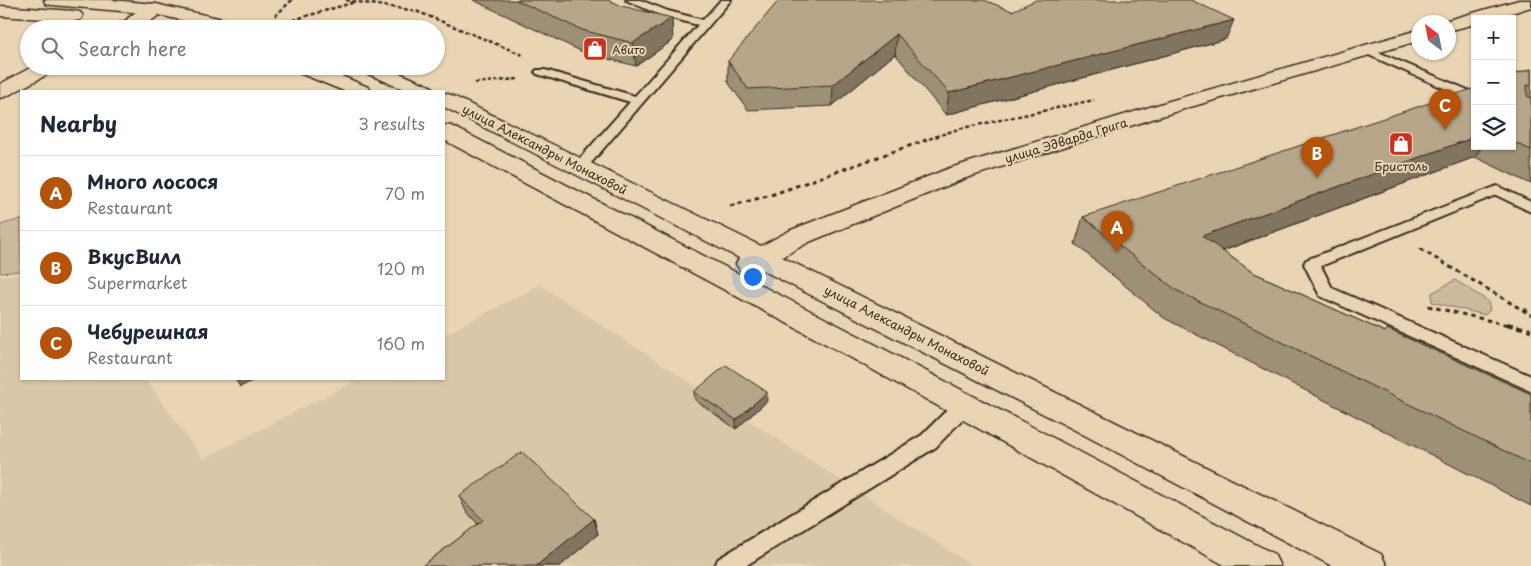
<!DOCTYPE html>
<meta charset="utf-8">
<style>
body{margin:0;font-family:"Playpen Sans",sans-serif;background:#f6f6f7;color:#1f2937}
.controls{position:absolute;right:15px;top:15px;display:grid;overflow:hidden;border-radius:0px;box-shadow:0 1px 4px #0004}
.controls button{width:45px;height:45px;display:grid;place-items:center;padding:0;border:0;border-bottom:1px solid #e0e1e3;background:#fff;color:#1f2937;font:25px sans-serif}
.compass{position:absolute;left:1411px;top:15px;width:45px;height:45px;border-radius:50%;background:#fff;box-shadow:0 1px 4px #0004;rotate:328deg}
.you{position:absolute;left:752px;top:276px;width:18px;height:18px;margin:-12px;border:4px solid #fff;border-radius:50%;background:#1a73e8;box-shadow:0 0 0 8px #1a73e833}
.badge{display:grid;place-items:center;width:32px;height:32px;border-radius:50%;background:#b45309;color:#fff;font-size:16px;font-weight:700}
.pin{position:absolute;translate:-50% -41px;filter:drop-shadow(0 1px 2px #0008)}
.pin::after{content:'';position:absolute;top:26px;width:18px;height:15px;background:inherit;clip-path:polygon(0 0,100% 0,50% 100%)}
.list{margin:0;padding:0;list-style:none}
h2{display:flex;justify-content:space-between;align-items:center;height:65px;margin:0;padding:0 20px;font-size:21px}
h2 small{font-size:16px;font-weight:400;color:#747a83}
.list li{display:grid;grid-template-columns:32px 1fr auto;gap:15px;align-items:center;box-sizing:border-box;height:75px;padding:0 20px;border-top:1px solid #e0e1e3}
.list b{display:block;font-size:19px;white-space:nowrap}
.list p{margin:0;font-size:16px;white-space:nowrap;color:#747a83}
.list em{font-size:16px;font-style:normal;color:#747a83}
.icon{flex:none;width:28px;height:28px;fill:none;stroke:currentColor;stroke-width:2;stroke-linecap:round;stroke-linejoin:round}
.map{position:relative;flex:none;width:1531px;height:566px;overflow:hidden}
.search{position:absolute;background:#fff;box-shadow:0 1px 4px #0004;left:20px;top:20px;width:425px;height:55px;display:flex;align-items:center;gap:12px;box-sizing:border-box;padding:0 18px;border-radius:28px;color:#747a83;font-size:19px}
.panel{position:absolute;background:#fff;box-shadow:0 1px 4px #0004;left:20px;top:90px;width:425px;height:290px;border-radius:0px}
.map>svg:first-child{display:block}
</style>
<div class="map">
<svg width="1531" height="566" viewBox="0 0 1531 566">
<rect width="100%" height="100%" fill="#e9d5b4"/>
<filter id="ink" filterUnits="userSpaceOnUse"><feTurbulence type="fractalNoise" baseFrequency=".02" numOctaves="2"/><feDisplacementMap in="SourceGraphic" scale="10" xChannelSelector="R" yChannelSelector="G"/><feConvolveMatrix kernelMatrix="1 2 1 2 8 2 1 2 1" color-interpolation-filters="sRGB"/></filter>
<g filter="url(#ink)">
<path fill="#dac7a7" d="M21 274V379H145L203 459 359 379H444V335L540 285 973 566H0V276Z"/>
<path fill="#cdb99c" stroke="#84725d" d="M21 219V271L0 273V225Z
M1455 280 1488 301 1490 310 1485 315 1432 302V293Z"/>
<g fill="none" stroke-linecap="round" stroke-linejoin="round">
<defs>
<path id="lane" d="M626 0H640L668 11 703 20 721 0H731L585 170H575L573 167 575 164 630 102 537 74 535 72 537 70H545L635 96 698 25 660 15Z
M1366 47 1475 93V102L1362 52 1360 50Z
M1497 186 1531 202V212L1496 195 1321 266 1332 288 1531 376V391L1320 296 1304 264 1306 260Z
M964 398 971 400 973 405 971 410 936 447 745 566H715L718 559 922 435 957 400Z"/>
<path id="street" d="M155 4 161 5 164 9C157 19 139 30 127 27L124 23C130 14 145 6 155 4Z"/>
<path id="secondary" d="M44 0H111L155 4 250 25 253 29H219L155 14 52 5 46 4Z
M1519 0H1531V7L1492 19H1475V24L1448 31V22H1441Z
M0 6 74 11 80 12 83 16 80 20 74 21 0 16Z
M133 18 139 19 142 23C136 32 122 29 112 29L115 25Z
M1418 30V41L1187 108 966 178 809 242 782 257 1381 554 1387 566H1332L1071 428 760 269 749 273 740 270 736 264 739 258 444 107V93L451 95 761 246 791 230 950 168 1173 100Z
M34 66H59L56 70 7 96 0 98V84Z
M289 66H317L368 87 371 91H344L292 70Z
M356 66H383L432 87 435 91H408L359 70Z
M444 125 452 126 859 336 1274 554 1280 566H1226L837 350 444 140Z"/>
</defs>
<use href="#lane" stroke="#3b2a1e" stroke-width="4"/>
<use href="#street" stroke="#3b2a1e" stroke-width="3"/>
<use href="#secondary" stroke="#3b2a1e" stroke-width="3"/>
<path stroke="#3b2a1e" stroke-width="2.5" stroke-dasharray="4 2.5" stroke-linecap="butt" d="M346 0 416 11 523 55
M275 16 292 0
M293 20 355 2
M77 70 83 66
M475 83 518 79
M923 141 958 129 1094 100"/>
<path stroke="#3b2a1e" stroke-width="3" stroke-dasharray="4.5 4" stroke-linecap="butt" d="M730 206 771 195 926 140
M1420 249 1531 315
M1428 306 1512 326
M1523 310H1531"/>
<path stroke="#3b2a1e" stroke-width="4" stroke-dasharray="6 4.5" stroke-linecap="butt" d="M1507 324 1531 330"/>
<use href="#lane" fill="#e9d5b4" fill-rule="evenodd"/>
<use href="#street" fill="#e9d5b4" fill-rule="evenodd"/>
<use href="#secondary" fill="#e9d5b4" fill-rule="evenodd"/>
</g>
<path fill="#9e8f77" stroke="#3b2a1e" d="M473 0H609L673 40 636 66 585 53Z
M1012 11 1226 39 946 115 895 54 832 106 748 110 728 82V61Z
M1531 69V184L1475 157 1223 251 1252 272 1385 332 1531 394V506L1164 318 1075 244 1083 217 1475 146H1512V75Z
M694 392 767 401 736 429 695 400Z
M459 496 594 519 598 534 560 566H422L478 524 466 511Z"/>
<path fill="#817461" stroke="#3b2a1e" d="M672 18 673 40 636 66 633 43Z
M1234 20 1226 39 946 115 949 93Z
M897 34 895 54 832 106 833 85Z
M1475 137V146H1482L1475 157 1190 263 1202 236Z
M235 379H256L240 387Z
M767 392V401L736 429V420Z
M594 519 598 534 560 566H536Z"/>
<path fill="#b8a68a" stroke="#3b2a1e" d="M516 0H609L622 6 672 18 633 43 582 30Z
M779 0H984L1012 11 1036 0H1191L1234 20 949 93 897 34 833 85 748 89 728 61Z
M1531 69V86L1527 85V96L1531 98V150L1512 141V75Z
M1475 88V137L1202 236 1252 272 1385 332 1387 329 1531 394V464L1176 290 1083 217Z
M726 365 767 392 736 420 694 392Z
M522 452 594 519 536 566H422L483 520 459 496Z"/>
</g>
<defs>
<symbol id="shop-square" viewBox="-11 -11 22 22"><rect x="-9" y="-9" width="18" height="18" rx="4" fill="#c8321e" stroke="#e9d5b4"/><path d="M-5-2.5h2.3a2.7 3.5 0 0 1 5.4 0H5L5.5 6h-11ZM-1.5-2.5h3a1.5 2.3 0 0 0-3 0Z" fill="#fff"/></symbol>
</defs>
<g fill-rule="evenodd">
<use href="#shop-square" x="581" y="35" width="28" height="28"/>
<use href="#shop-square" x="1387" y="130" width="28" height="28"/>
</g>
<g text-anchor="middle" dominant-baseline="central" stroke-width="4" stroke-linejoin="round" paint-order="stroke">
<g font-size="11" fill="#3b2a1e" stroke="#e9d5b4" text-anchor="start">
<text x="612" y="49">Авито</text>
</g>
<g font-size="12" fill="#3b2a1e" stroke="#e9d5b4">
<text transform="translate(1066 140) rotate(-17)">улица Эдварда Грига</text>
<text transform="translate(545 149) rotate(27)">улица Александры Монаховой</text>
<text transform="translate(907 330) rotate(27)">улица Александры Монаховой</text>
</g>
<g font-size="12" fill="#3b2a1e" stroke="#e9d5b4">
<text x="1401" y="166">Бристоль</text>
</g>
</g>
</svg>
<div class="controls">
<button>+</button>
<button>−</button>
<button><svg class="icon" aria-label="layers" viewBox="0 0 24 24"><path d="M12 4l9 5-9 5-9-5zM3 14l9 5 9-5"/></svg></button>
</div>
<svg class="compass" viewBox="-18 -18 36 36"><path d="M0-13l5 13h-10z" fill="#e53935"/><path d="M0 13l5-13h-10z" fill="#747a83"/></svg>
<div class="you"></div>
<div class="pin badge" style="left:1117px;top:252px">A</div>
<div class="pin badge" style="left:1317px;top:178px">B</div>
<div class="pin badge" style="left:1445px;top:130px">C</div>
<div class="search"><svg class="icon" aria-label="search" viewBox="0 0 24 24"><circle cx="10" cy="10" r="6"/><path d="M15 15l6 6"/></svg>Search here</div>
<section class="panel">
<h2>Nearby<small>3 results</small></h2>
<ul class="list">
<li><span class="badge">A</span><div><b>Много лосося</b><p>Restaurant</p></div><em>70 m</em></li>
<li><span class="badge">B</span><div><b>ВкусВилл</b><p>Supermarket</p></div><em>120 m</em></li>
<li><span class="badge">C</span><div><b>Чебурешная</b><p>Restaurant</p></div><em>160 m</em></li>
</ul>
</section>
</div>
